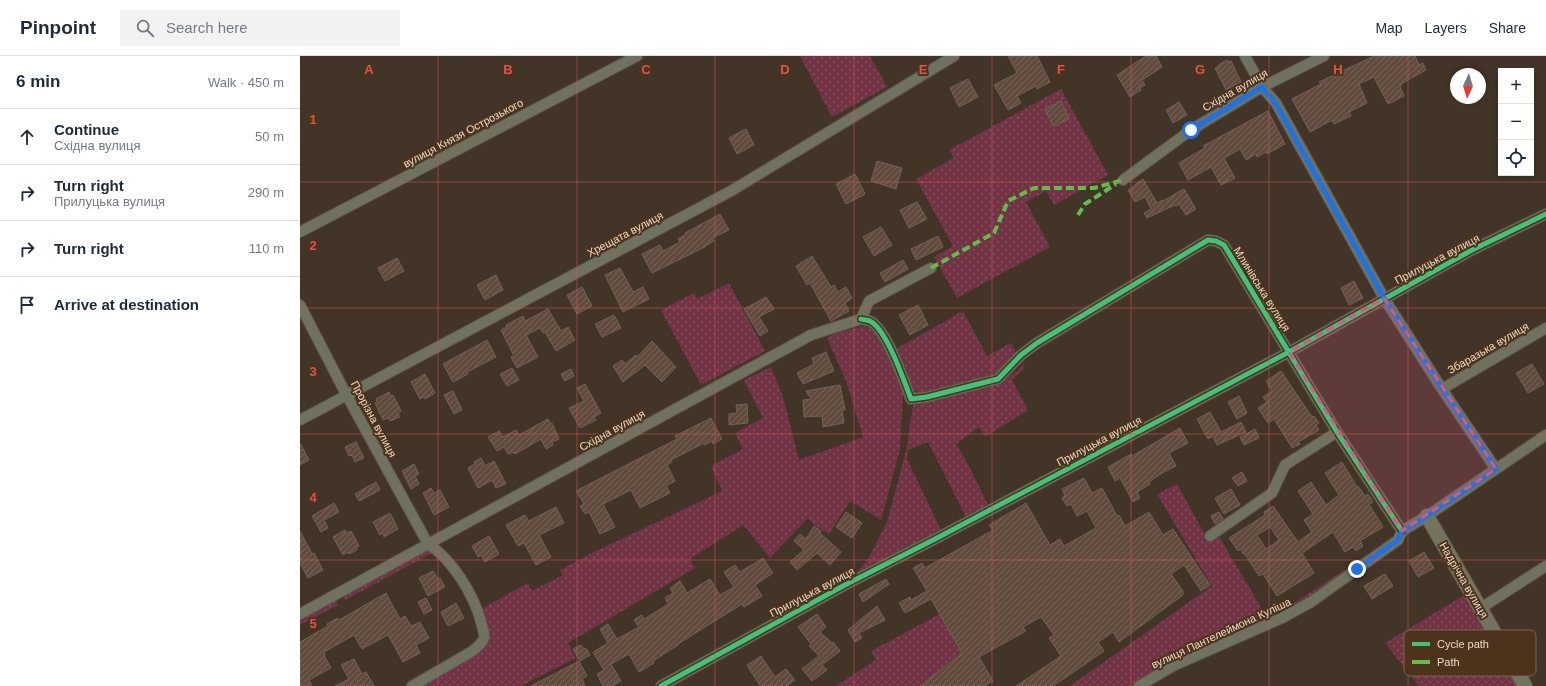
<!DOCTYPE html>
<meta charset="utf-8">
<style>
body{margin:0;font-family:Arial,sans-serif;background:#f2f2f3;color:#1f2937}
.controls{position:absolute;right:12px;top:12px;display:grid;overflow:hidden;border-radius:0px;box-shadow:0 2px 6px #0003}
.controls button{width:36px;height:36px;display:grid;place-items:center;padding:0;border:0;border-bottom:1px solid #e0e1e3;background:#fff;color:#1f2937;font:20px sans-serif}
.compass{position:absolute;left:1150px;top:12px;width:36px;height:36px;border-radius:50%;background:#fff;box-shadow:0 2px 6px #0003;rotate:184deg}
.stop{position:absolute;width:12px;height:12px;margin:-9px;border:3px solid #1a73e8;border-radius:50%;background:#fff}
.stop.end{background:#1a73e8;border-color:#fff;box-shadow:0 1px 4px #0008}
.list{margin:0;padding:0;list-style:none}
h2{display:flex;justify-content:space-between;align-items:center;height:52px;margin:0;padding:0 16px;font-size:17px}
h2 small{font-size:13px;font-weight:400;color:#747a83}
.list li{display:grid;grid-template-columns:26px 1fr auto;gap:12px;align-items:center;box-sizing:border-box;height:56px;padding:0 16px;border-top:1px solid #e0e1e3}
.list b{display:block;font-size:15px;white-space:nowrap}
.list p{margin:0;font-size:13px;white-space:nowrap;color:#747a83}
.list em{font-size:13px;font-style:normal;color:#747a83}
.icon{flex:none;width:22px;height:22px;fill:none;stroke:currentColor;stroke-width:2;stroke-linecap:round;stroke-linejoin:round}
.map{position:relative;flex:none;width:1246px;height:630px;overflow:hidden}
header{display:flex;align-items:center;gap:24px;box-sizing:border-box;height:56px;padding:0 20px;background:#fff;border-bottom:1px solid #e0e1e3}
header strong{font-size:19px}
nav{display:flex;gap:22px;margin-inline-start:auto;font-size:14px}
.search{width:280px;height:36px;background:#f2f2f3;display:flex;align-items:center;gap:10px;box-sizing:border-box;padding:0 14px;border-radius:0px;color:#747a83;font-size:15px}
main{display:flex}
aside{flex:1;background:#fff}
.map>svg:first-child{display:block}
</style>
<header>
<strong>Pinpoint</strong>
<div class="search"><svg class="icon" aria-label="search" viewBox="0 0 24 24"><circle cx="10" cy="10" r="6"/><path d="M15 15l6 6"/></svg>Search here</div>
<nav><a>Map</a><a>Layers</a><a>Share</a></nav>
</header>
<main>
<aside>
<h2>6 min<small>Walk · 450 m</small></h2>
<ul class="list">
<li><svg class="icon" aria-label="ahead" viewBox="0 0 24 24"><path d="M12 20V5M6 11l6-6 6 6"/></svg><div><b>Continue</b><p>Східна вулиця</p></div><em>50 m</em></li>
<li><svg class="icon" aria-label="right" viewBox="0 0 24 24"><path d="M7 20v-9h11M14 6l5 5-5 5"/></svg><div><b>Turn right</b><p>Прилуцька вулиця</p></div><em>290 m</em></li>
<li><svg class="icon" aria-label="right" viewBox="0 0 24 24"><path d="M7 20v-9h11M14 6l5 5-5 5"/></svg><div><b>Turn right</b></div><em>110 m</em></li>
<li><svg class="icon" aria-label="arrive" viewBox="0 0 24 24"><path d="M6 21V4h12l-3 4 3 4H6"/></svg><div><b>Arrive at destination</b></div></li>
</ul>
</aside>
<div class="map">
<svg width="1246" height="630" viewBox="0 0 1246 630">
<defs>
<pattern id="grass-dots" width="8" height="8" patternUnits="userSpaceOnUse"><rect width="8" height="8" fill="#723345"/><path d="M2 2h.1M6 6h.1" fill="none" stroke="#86505e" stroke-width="1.8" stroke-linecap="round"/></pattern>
<pattern id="building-hatch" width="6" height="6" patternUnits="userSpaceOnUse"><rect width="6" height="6" fill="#614b3d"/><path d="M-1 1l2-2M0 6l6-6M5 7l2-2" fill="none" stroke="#786458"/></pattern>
</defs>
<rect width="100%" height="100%" fill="#423426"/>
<path fill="url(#grass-dots)" d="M500 0H570L587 31 532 61Z
M761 33 808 119 754 149 746 135 726 146 750 191 657 242 634 201 653 190 616 123 654 102 649 94Z
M429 227 465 295 401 329 361 254 394 237 397 243Z
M663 255 687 300 711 287 715 294 714 302 697 320 626 338 619 337 612 332 596 293Z
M564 270 574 273 594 312 603 336 600 394 581 464 550 445 529 478 515 469 508 462 470 502 443 469 390 503 395 512 268 587 276 602 221 630H121L174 599 187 573 183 552 228 527 232 535 263 519 260 514 290 498 422 435 411 410 443 393 435 377 463 362 444 324 471 311 483 341 499 404 563 381 546 325 527 282 537 277Z
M723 308 725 311 712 324 728 354 685 381 679 371 656 388 669 410 689 451 667 463 628 386 608 394 607 403 642 476 554 520 569 501 587 466 606 395 613 349 619 346 700 326 716 316Z
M877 428 909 486 918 479 967 561 978 555 970 565 834 630H770L912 530 857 438Z
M1095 481 1009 544 982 559 991 549Z
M131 492 134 496 45 544 43 540Z
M1166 538 1217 630H1119L1085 587Z
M36 544 38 549 0 569V563Z
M640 558 662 596 620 630H538L537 629 576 604 571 595Z"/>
<path fill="url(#building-hatch)" stroke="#6f6259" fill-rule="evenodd" d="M708 0H737L750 26 737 33 736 30 717 40 721 47 708 54 694 29 717 17Z
M846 0H856L862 11 842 24 845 29 840 32 841 34 830 41 817 19Z
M1074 0H1115L1119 9 1123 7 1126 14 1101 28 1102 29 1100 31 1104 40 1088 48 1074 21 1059 28 1067 47 1049 56 1051 60 1034 68 1032 64 1010 76 992 43 1021 28 1019 26Z
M927 4 928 6 931 5 941 26 926 34 915 12 919 11 918 9Z
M668 23 678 41 659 51 650 32Z
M761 45 769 63 753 70 745 53Z
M879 46 887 59 873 67 866 54Z
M968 55 985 88 967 98 966 96 957 101 956 98 946 104 940 93 924 102 935 122 921 129 911 111 888 124 879 107 905 92 903 90Z
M446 73 454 89 437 98 429 82Z
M577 105 602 112 596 133 571 125Z
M555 118 565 138 546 148 536 128Z
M843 123 857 147 863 144V145L884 133 896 153 886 159 879 148 876 150 875 149 847 162 844 157 851 153 845 141 835 146 828 134Z
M617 146 627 163 609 172 600 154Z
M420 158 429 174 412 182 414 185 405 190V191L352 217 342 198 360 189 363 195 380 186 378 183 386 178 385 177Z
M581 171 592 189 574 200 563 181Z
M638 180 643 191 616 204 611 193Z
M512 200 531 231 534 229 538 236 546 231 552 242 545 247 549 255 531 265 510 227 507 229 496 210Z
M97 202 104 215 85 225 78 212Z
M603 204 608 213 585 226 580 217Z
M320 212 333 236 343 231 349 243 323 256 305 219Z
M196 219 203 234 185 244 177 229Z
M1054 225 1063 242 1049 249 1041 232Z
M282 231 292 250 277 258 267 239Z
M466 241 474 253 459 261 468 275 460 280 444 253Z
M618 249 628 269 610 279 599 259Z
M248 253 261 275 268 271 275 284 256 295 245 276 243 277 240 272 226 279 238 301 217 312 211 301 214 300 201 274 207 271 206 269 223 260 225 265Z
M314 259 321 272 302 281 295 268Z
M187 284 196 301 167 316 168 318 153 326 143 308Z
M352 285 376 311 362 326 345 309 323 326 313 310 322 304 325 308 336 299 337 301Z
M526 296 534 315 503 328 497 317 514 308 512 302Z
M1232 308 1244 328 1228 337 1216 317Z
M212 312 219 324 207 330 200 318Z
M271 313 274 320 265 325 261 318Z
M981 315 1012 361 1014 360 1019 367 1016 369 1019 374 998 386 1000 388 992 392 974 363 968 367 958 352 967 346 963 341 972 335 966 325Z
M125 318 135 337 125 343 124 341 120 343 111 326Z
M285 328 301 357 294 361 296 364 280 372 269 352 284 345 277 332Z
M540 329 545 354H542L544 367 523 371 522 360 504 361 503 344 511 343 506 335Z
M153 335 162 354 154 358 144 339Z
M89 336 91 340 93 339 101 355 98 357 100 361 90 365 88 362 83 364 75 347 77 346 76 343Z
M939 340 947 357 937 363 928 346Z
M447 348 448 367 429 369V358L437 357 436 349Z
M910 356 921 376 941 366 946 376 917 389 913 380 908 383 897 363Z
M411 362 422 383 413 388 412 385 405 389 404 387 371 404 372 406 367 409 375 425 366 430 370 437 340 452 331 434 303 448 315 471 300 478 289 456 285 458 280 450 284 448 276 435 377 383 375 380Z
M248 363 251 368 252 367 259 383 252 386 253 389 246 393 241 383 215 398 214 396 208 398 204 391 197 395 188 381 199 375 203 381 216 374 219 379Z
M880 372 888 387 869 397 876 410 862 417 849 426 850 428 837 436 840 442 833 446 820 422 815 425 808 411 831 398 832 400Z
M955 373 959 382 944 389 940 381Z
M56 386 64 402 55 406 52 399 49 400 45 391Z
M0 387 9 404 0 409Z
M181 402 185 410 194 405 206 428 196 432 192 424 178 432 168 412 175 408 174 406Z
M1042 406 1057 431 1058 430 1065 440 1068 438 1073 446 1069 448 1083 471 1060 485 1063 490 1056 495 1053 491 1045 496 1033 476 1002 497 1014 517 977 540 963 518 959 520 944 497 943 498 941 493 938 495 929 482 965 459 964 456 973 450 998 486 1012 476 1004 464 1013 458 998 435 1011 426 1026 449 1039 439 1025 417ZM970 471 979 484 966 493 957 479Z
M114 408 119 418 115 420 119 428 111 433 102 415Z
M942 416 947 425 938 430 932 422Z
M784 422 792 437 802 432 817 460 819 459 825 470 849 456 863 479 873 473 910 529 901 535 884 509 871 518 883 535V539L819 586 813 576 798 586 804 595 753 630H716L761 600 749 582 754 579 741 561 723 571 726 575 679 601 693 625 684 630H620L662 597 631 543 605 557 599 547 610 541 611 544 627 535 613 512 622 507 625 512 693 474 689 469 726 447 750 489 760 483 764 490 796 472 787 455 777 460 771 448 767 450 762 442 765 440 762 433Z
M76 426 80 434 59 445 55 438Z
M131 432 134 437 140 434 149 451 134 459 123 437Z
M931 433 940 449 924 458 915 442Z
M34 447 39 456 24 464 28 472 21 476 12 460Z
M256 451 264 467 239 479 251 501 236 509 224 487 218 490 206 469 225 459 229 465Z
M546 456 562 467 552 482 536 471Z
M919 456 923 463 915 468 911 460Z
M90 457 98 473 84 481 83 477 80 479 73 466Z
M514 470 521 475 520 477 541 496 530 509 517 497 497 514 490 506 504 494 494 485 500 478 506 483Z
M45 474 47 477 51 475 59 490 56 492 57 494 49 498 48 496 43 499 33 481Z
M0 475 12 498 14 497 23 514 8 522 0 507Z
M189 480 199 498 185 506 181 499 178 501 172 490Z
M1124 496 1134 512 1118 521 1109 505Z
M463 502 473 517 455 529 462 540 444 551 442 548 378 588V589L353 605 354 607 339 616 329 598 311 608 321 625 312 630H303L297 618 304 614 293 596 308 587 300 573 308 568 317 583 339 571 334 564 342 559 344 563 367 549 368 547 365 542 373 537 370 532 380 525 387 537 410 523 420 539 434 531 424 516 435 509 440 516Z
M133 515 138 523 140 522 145 531 128 540 119 522Z
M1085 518 1093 530 1072 543 1064 530Z
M586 523 589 528 563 546 559 538Z
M86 537 100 563 105 560 111 570 120 566 129 582 116 589 120 597 103 606 88 579 62 593 54 579 24 596 25 598 24 599 31 612 9 624 12 630H0V586L28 570 27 568 38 562 39 564Z
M126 542 132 554 124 558 118 546Z
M156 547 164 562 148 570 141 556Z
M577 550 585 564 559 577 562 582 555 586 548 574Z
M517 558 526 571 520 576 532 587 533 586 540 595 522 609 527 614 512 625 502 613 519 600 509 590 511 588 498 571Z
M281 589 284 593 286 592 290 599 280 605 273 593Z
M461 600 475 621 486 613 495 624 487 630H460L447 609Z
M54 603 62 618 66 616 74 630H35L49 623 41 609Z
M279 605 287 620 282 623 285 630H231Z"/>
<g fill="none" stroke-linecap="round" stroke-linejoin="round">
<defs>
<path id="street" d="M945 0 962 31 976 47 1084 242 1142 333 1196 413
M823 124 891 74 962 31 1024 0
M0 176 337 0
M0 249 46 338 128 488C152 503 174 539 181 566 182 571 185 577 184 582 182 588 176 592 171 596L112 630
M561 263C564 264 568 264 570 265 587 274 604 325 611 343L627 341 698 323 721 299 737 287 908 184 916 185 924 189 1037 376 1102 475
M1142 333 1246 272
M0 364 431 135 654 0
M910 480 972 437 985 409 1037 376
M1181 552 1246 510
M0 558 511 279 561 263 569 245 631 212
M361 630 543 530 637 482 989 296 1172 194 1246 158
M839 630 873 610 982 562 1011 546 1098 484 1102 475 1127 460 1246 379"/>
<path id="secondary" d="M1127 460 1225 630"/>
</defs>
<use href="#street" stroke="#5e5246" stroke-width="12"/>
<use href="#secondary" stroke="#5e5246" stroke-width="16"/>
<use href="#street" stroke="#6f725f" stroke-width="10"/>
<use href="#secondary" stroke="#72745d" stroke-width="14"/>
<path stroke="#5fbe4e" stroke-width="4" stroke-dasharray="8 4" stroke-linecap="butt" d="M778 159 785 148 816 128
M631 212 694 177 708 145 734 132H794L823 124"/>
<defs>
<path id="cycleway" d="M561 263C564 264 568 264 570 265 587 274 604 325 611 343L627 341 698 323 721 299 737 287 908 184 916 185 924 189 1037 376 1102 475
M361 630 543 530 637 482 989 296 1172 194 1246 158"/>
</defs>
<use href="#cycleway" stroke="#4d331b" stroke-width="8"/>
<use href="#cycleway" stroke="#40c37c" stroke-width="5"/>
</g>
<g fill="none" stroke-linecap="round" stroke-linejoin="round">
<path stroke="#1a73e8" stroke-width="5" d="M891 74 962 31 976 48 1084 242 1142 333 1196 413 1127 460 1102 475 1098 484 1057 513"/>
</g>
<path fill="#d05c82" fill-opacity="0.2" stroke="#d05c82" stroke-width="3" stroke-dasharray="8 5" stroke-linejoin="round" d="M1084 242 1196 413 1102 475 989 296Z"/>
<path fill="none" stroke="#db5451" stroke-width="1" stroke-opacity="0.55" d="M138 0V630M277 0V630M415 0V630M554 0V630M692 0V630M831 0V630M969 0V630M1108 0V630M0 126H1246M0 252H1246M0 378H1246M0 504H1246"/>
<g text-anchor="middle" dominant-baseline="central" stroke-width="4" stroke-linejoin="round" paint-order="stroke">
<g font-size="11" fill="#ead9cb" stroke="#4d331b">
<text transform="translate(935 34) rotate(-30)">Східна вулиця</text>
<text transform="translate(163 77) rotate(-28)">вулиця Князя Острозького</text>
<text transform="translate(325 178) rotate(-28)">Хрещата вулиця</text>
<text transform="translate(1137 203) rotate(-28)">Прилуцька вулиця</text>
<text transform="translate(962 233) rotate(58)">Млинівська вулиця</text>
<text transform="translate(1188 292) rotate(-30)">Збаразька вулиця</text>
<text transform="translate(74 363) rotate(62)">Прорізна вулиця</text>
<text transform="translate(312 374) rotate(-29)">Східна вулиця</text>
<text transform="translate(799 385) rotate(-28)">Прилуцька вулиця</text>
<text transform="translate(1164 524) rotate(60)">Надрічна вулиця</text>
<text transform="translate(512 536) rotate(-28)">Прилуцька вулиця</text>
<text transform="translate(921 577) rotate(-25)">вулиця Пантелеймона Куліша</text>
</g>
</g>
<rect x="1104" y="574" width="132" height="46" rx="6" fill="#4d331b" stroke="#7c6550" stroke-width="1"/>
<rect x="1112" y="586" width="18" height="4" fill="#40c37c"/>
<rect x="1112" y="604" width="18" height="4" fill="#5fbe4e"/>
<g font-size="11" fill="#ead9cb">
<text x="1137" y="592">Cycle path</text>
<text x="1137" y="610">Path</text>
</g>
<g font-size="13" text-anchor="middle" font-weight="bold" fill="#db5451" stroke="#4d331b" stroke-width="4" stroke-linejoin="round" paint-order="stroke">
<text x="69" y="18">A</text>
<text x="208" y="18">B</text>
<text x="346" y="18">C</text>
<text x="485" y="18">D</text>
<text x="623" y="18">E</text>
<text x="761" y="18">F</text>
<text x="900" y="18">G</text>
<text x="1038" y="18">H</text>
<text x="13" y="68">1</text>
<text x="13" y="194">2</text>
<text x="13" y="320">3</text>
<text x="13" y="446">4</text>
<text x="13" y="572">5</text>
</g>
</svg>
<div class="controls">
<button>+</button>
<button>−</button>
<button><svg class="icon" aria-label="locate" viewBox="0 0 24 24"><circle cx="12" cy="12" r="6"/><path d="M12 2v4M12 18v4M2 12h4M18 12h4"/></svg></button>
</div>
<svg class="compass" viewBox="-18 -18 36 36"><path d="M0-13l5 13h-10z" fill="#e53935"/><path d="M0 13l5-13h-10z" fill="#747a83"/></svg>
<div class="stop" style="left:891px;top:74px"></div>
<div class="stop end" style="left:1057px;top:513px"></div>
</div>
</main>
